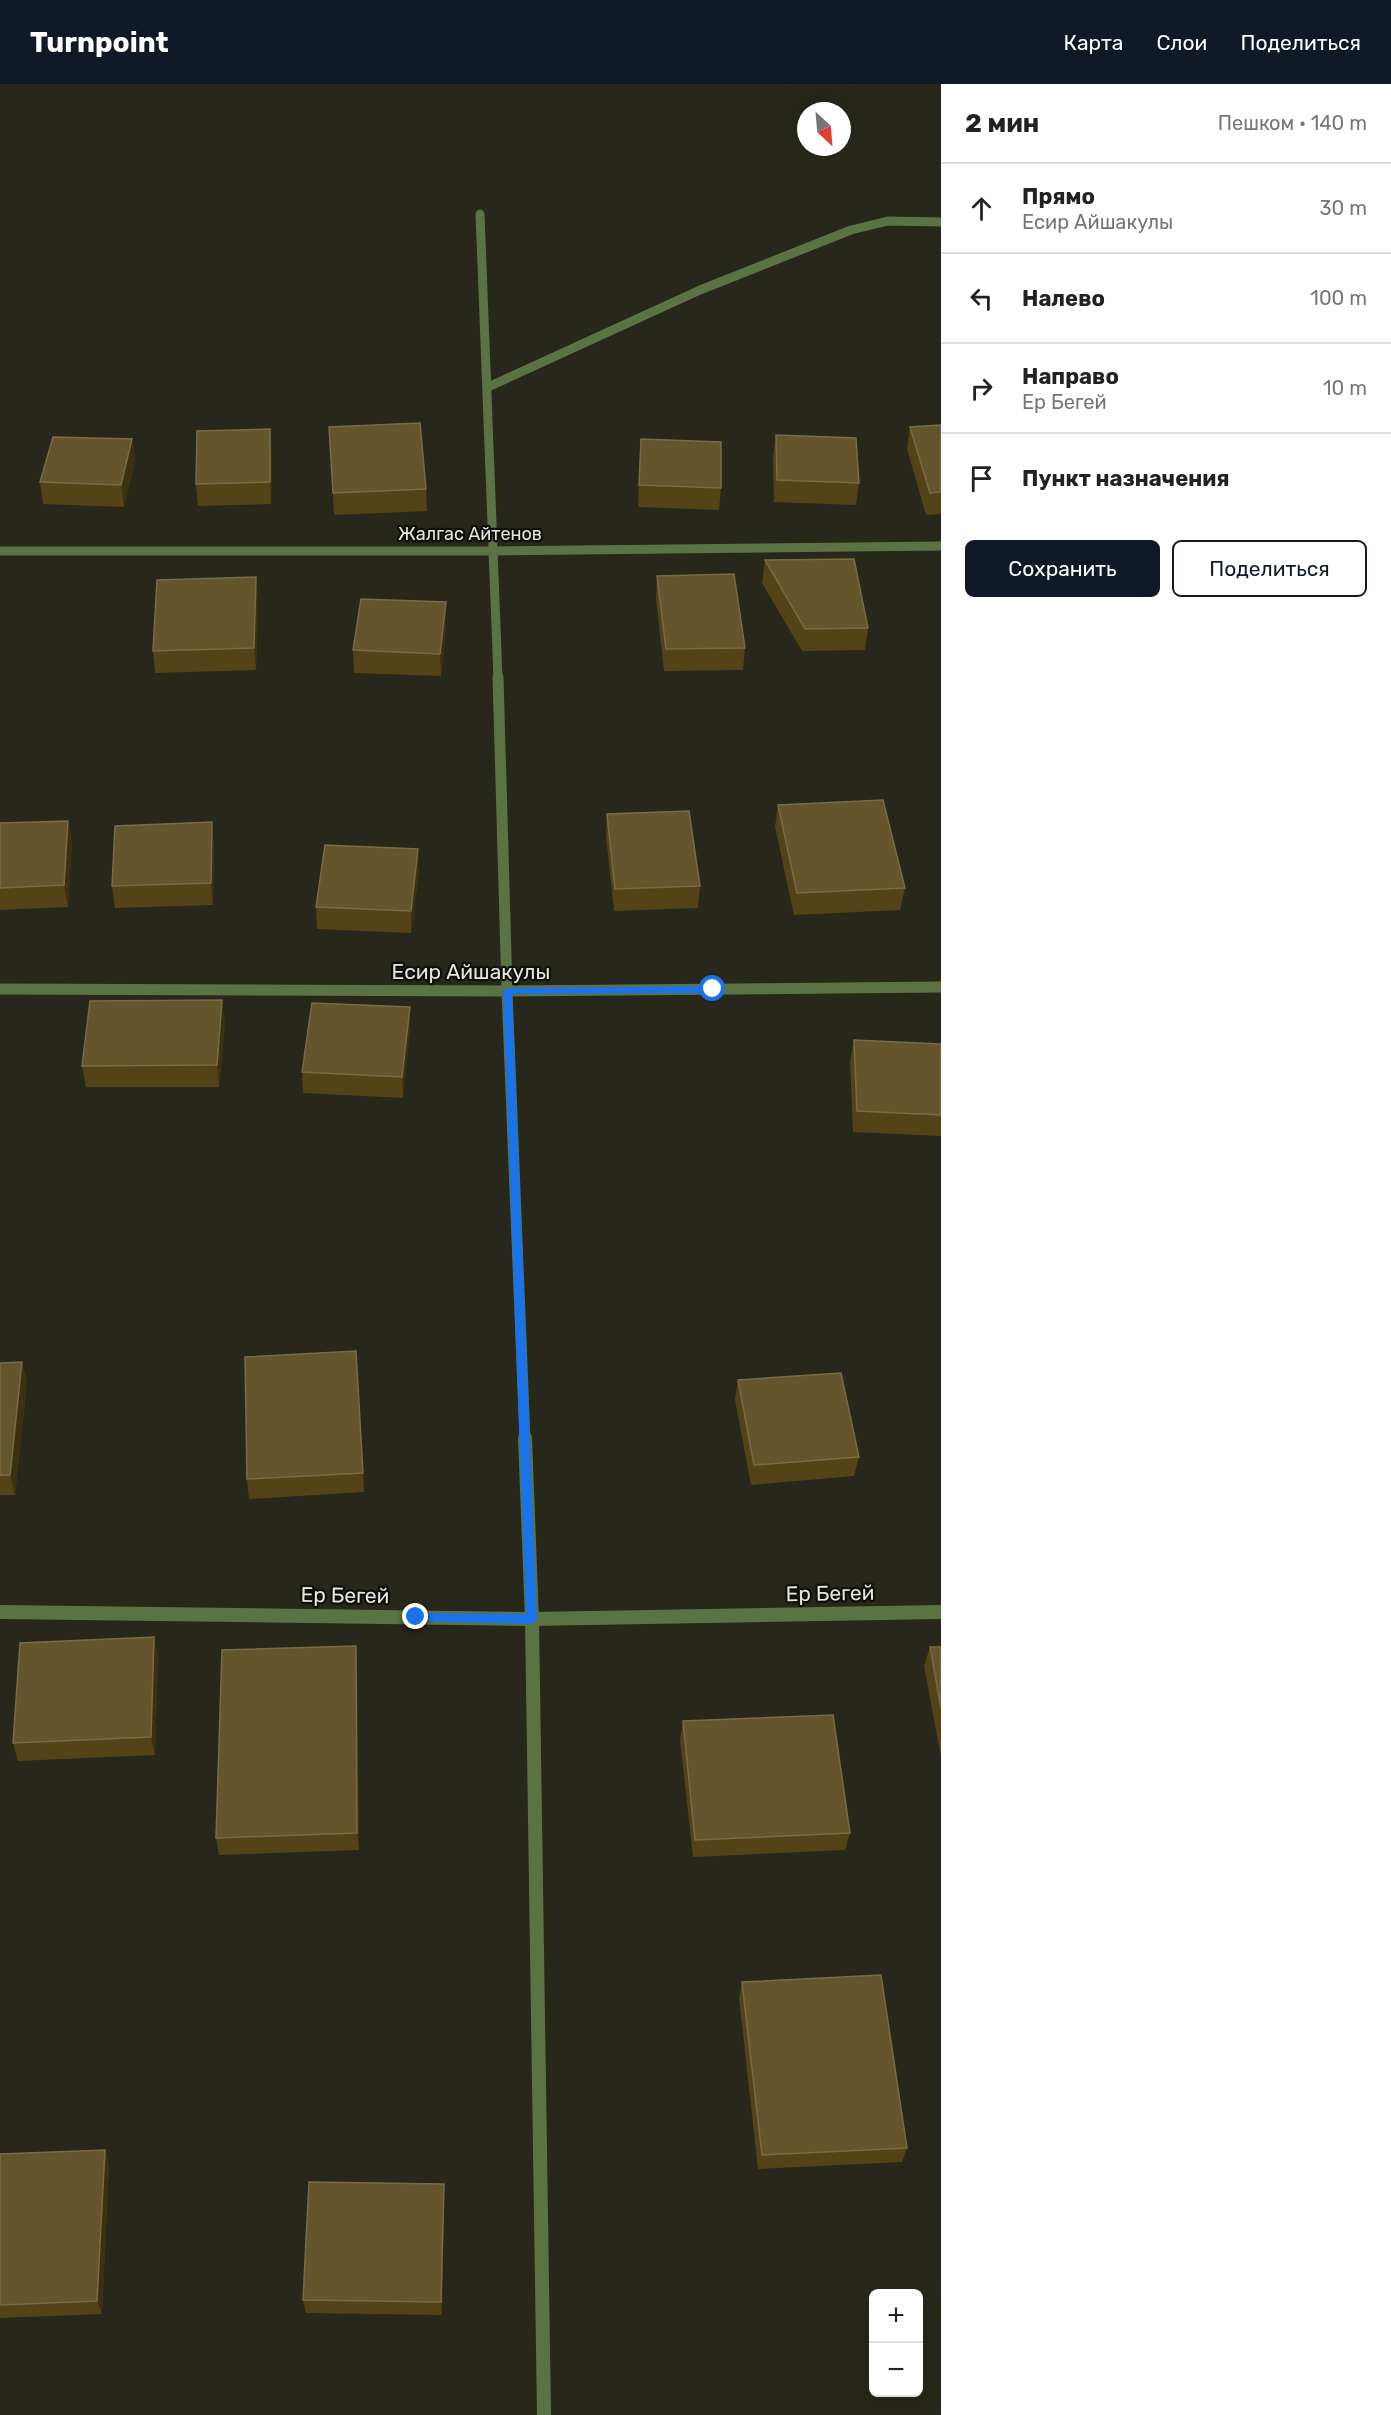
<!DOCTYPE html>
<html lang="ru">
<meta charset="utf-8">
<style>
body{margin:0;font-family:Rubik,sans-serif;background:#f2f2f2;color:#222}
.controls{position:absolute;right:18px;bottom:18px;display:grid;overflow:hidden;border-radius:9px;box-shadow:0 6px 24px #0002}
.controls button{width:54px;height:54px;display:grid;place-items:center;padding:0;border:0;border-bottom:2px solid #e0e0e0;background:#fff;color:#222;font:30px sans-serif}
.compass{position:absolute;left:797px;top:18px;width:54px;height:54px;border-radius:50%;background:#fff;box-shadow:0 6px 24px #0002;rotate:154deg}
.stop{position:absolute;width:18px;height:18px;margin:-14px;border:4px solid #1a73e8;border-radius:50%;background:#fff}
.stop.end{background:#1a73e8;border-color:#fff;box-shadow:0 2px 6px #0008}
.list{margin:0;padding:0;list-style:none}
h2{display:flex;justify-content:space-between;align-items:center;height:78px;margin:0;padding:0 24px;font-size:26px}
h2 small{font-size:20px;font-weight:400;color:#767676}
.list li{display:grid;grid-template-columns:39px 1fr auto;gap:18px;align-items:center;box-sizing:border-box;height:90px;padding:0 24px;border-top:2px solid #e0e0e0}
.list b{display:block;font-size:22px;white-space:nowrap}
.list p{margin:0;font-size:20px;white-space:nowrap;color:#767676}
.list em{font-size:20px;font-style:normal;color:#767676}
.actions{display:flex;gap:12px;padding:18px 24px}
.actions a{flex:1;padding:14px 0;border:2px solid #111827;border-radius:9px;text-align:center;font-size:21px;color:#111827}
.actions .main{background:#111827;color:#fff}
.icon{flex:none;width:33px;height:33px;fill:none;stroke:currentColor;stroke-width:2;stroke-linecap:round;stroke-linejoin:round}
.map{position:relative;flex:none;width:941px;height:2331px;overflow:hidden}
header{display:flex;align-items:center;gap:36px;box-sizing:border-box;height:84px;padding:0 30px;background:#111827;color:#fff}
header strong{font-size:28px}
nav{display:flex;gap:33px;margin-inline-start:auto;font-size:21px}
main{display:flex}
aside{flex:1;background:#fff}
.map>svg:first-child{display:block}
</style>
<header>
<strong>Turnpoint</strong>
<nav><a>Карта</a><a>Слои</a><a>Поделиться</a></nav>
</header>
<main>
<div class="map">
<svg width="941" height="2331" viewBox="0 0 941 2331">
<rect width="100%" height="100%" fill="#27271c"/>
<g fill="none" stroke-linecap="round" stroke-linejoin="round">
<path stroke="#5b7343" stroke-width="9" d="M480 130 498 594
M488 303 700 206 851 146 888 137 941 138
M0 467H495L941 462"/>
<path stroke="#5b7343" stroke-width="11" d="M498 593 507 907 525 1355
M0 905 507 907 941 903"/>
<path stroke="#5b7343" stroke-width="14" d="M525 1354 532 1535 544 2331
M0 1528 532 1535 941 1528"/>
</g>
<path fill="#544316" d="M941 341V430L926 431 907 365 910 343Z
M329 343 426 405 427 427 334 431Z
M776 351 859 399 856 421 774 418 773 373Z
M132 355 135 377 124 423 43 420 40 398Z
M641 355 721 404 719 426 638 423Z
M272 367 271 420 198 422 196 400Z
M765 476 868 544 865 566 802 567 762 499Z
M657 492 745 564 743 586 664 587 656 514Z
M256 493 258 516 256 586 155 589 153 567Z
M446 518V541L441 592 354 589 353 566Z
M778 721 905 804 900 826 794 831 775 743Z
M607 730 700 802 698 824 614 827 606 752Z
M68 737 72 759 68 823 0 826V739Z
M214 760 213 821 115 824 112 802Z
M419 787 411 849 317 845 316 823Z
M225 938 219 1003H86L82 982Z
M410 945 403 1014 303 1009 302 988Z
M854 956 941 960V1052L853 1048 850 978Z
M356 1267 364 1408 249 1415 247 1395Z
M22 1278 27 1298 15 1411H0V1279Z
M738 1296 859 1373 854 1392 751 1401 735 1316Z
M154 1553 158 1572 155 1671 18 1677 13 1659Z
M356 1562 357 1580 359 1766 219 1771 216 1754Z
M930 1563H941V1673L924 1582Z
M683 1637 850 1749 845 1766 693 1773 680 1656Z
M742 1898 907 2064 902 2078 758 2085 739 1914Z
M105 2066 109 2080 102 2230 0 2234V2070Z
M444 2100 442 2231 306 2229 303 2216Z"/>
<path fill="#3b310f" d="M270 345 272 367 271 420 270 398Z
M132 355 135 377 124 423 121 401Z
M256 493 258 516 256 586 254 564Z
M446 518V541L441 592 440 570Z
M68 737 72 759 68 823 64 801Z
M212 738 214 760 213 821 211 799Z
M418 765 419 787 411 849V827Z
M222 916 225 938 219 1003 217 981Z
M410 923V945L403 1014 402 993Z
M22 1278 27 1298 15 1411 10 1391Z
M154 1553 158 1572 155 1671 151 1653Z
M356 1562 357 1580 359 1766 357 1749Z
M105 2066 109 2080 102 2230 97 2217Z
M444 2100V2114L442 2231 441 2218Z"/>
<path fill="#64552c" stroke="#786c48" stroke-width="1.5" d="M420 339 426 405 333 409 329 343Z
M941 341V408L930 409 910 343Z
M270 345V398L196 400 197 347Z
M776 351 856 354 859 399 777 396Z
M53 353 132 355 121 401 40 398Z
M641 355 721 358V404L639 401Z
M854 475 868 544 805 545 765 476Z
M734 490 745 564 666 565 657 492Z
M256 493 254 564 153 567 157 496Z
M361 515 446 518 440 570 353 566Z
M883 716 905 804 797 809 778 721Z
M689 727 700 802 615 805 607 730Z
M68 737 64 801 0 804V739Z
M212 738 211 799 112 802 115 742Z
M325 761 418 765 411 827 316 823Z
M222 916 217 981 82 982 90 917Z
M312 919 410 923 402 993 302 988Z
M854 956 941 960V1031L857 1027Z
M356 1267 363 1389 247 1395 245 1273Z
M22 1278 10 1391H0V1279Z
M841 1289 859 1373 754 1381 738 1296Z
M154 1553 151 1653 13 1659 20 1559Z
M356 1562 357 1749 216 1754 222 1566Z
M930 1563H941V1624Z
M833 1631 850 1749 695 1756 683 1637Z
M881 1891 907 2064 762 2071 742 1898Z
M105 2066 97 2217 0 2221V2070Z
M309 2098 444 2100 441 2218 303 2216Z"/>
<path fill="#1a73e8" d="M713 902 717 905 713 909 512 910 537 1535 532 1540 412 1537 411 1533 416 1529 526 1530 503 907 507 904Z"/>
<g text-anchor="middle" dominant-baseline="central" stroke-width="4.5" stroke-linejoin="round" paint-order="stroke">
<g font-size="18" fill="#e6e6df" stroke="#0f0f0b">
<text x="470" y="450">Жалгас Айтенов</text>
</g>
<g font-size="21" fill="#e6e6df" stroke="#0f0f0b">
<text x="471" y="887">Есир Айшакулы</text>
<text transform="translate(830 1509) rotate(-1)">Ер Бегей</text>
<text transform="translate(345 1511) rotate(1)">Ер Бегей</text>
</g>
</g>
</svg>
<div class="controls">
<button>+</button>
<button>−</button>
</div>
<svg class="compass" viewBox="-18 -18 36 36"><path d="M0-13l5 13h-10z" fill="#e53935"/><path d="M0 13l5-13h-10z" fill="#767676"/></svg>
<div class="stop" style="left:713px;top:905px"></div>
<div class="stop end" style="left:416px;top:1533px"></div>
</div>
<aside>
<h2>2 мин<small>Пешком · 140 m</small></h2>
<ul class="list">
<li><svg class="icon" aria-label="ahead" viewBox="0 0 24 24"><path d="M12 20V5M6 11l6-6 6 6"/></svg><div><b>Прямо</b><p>Есир Айшакулы</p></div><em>30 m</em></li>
<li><svg class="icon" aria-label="left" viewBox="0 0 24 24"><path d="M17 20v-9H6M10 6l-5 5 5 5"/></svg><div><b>Налево</b></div><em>100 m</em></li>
<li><svg class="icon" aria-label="right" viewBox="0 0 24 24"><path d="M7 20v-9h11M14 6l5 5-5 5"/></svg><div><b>Направо</b><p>Ер Бегей</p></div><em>10 m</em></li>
<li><svg class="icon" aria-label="arrive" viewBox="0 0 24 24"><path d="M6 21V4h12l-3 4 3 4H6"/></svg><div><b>Пункт назначения</b></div></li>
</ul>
<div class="actions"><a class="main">Сохранить</a><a>Поделиться</a></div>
</aside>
</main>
